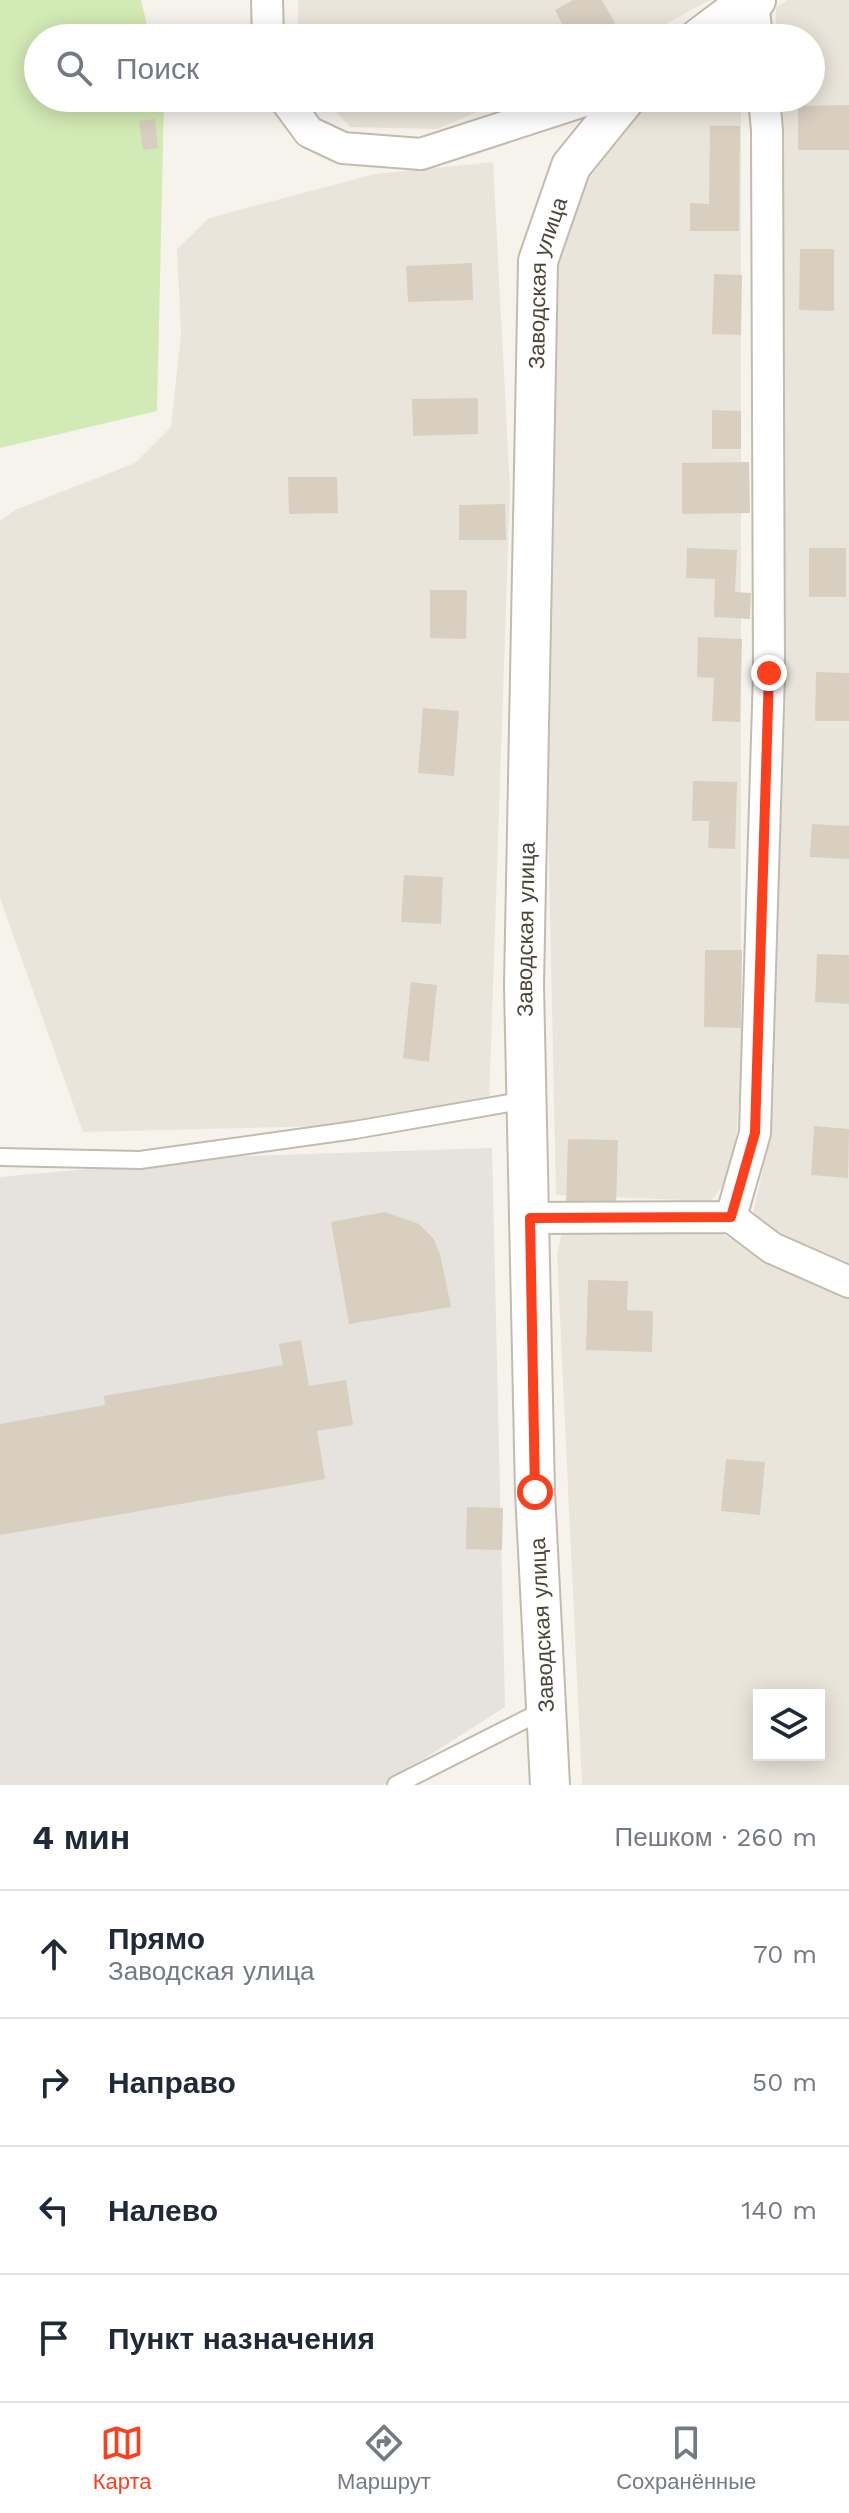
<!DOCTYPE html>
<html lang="ru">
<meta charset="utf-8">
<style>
body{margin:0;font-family:"Work Sans",sans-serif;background:#f6f6f7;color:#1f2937}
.controls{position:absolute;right:24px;bottom:24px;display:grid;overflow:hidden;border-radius:0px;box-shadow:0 4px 20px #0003}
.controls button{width:72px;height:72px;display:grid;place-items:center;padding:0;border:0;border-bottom:2px solid #e0e1e3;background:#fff;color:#1f2937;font:40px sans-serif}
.stop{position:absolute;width:24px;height:24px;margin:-18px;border:6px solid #fc3f1d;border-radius:50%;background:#fff}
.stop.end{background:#fc3f1d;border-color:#fff;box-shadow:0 2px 8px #0008}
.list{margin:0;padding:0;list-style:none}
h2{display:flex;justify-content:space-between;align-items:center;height:104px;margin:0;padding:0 32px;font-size:34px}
h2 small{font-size:26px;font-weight:400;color:#747a83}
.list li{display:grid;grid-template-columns:52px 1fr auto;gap:24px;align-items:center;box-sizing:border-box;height:128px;padding:0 32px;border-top:2px solid #e0e1e3}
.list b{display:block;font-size:30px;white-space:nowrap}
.list p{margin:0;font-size:26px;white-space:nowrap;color:#747a83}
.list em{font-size:26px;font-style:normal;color:#747a83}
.icon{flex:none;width:44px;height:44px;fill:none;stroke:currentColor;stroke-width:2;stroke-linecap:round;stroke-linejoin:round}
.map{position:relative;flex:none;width:849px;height:1785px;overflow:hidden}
.search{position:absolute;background:#fff;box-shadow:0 4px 20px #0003;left:24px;right:24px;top:24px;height:88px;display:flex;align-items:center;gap:20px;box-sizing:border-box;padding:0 28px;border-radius:44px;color:#747a83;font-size:30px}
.sheet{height:616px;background:#fff}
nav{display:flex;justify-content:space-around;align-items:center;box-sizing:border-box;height:112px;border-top:2px solid #e0e1e3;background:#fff;font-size:22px;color:#747a83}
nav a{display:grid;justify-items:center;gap:4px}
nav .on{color:#fc3f1d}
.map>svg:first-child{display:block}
</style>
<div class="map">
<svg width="849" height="1785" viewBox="0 0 849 1785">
<rect width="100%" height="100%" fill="#f6f3ec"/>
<path fill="#eae5da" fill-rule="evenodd" d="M298 0H710L640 38H298Z
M788 0H849V1273L751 1222 771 1133 770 900 778 98H811V38H776V7Z
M323 98H510L437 129 350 127Z
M653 98H741V1069L735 1153 722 1187 711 1201 556 1195 547 769 554 305 562 237 589 173 631 119Z
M493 162 510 490 489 1105 329 1126 83 1132 0 898V521L15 510 135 463 171 427 181 334 177 249 209 218 375 174Z
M563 1228 713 1230 849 1294V1785H582L557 1254ZM759 1695H819V1755H759Z"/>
<path fill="#e6e2dd" d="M492 1148 505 1707 383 1785H0V1177L216 1157Z"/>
<path fill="#d2eab5" d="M0 0H141L150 38H38V98H163L164 101 157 411 0 448Z"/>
<path fill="#d8cfc1" d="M573 0H602L615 23 587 38H569L555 10Z
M343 98H390V111H343Z
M712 98H749V101L713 103Z
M849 105V150H798V106Z
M155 119 158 148 143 150 139 121Z
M710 126H740L739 231H690V203L709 204Z
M800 249H834V311L799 310Z
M472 263 473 300 408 302 406 266Z
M714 274 742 275 741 335 712 334Z
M478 398V434L413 436 412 399Z
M712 410 741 411V449H712Z
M749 462 750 513 682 514V463Z
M288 477H337L338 513 289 514Z
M505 504 506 540H459V505Z
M687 548 737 550 735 592 751 593 750 619 714 617 715 579 686 578Z
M809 548H846V597H809Z
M430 590H467L466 639 430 638Z
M698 637 742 639 740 722 712 721 714 678 697 677Z
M816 672 849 673V721H815Z
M423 708 459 711 454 776 418 773Z
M693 781 737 782 735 849 708 848 709 821H692Z
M812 824 849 826V859L810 857Z
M404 875 443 877 441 924 401 922Z
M705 950H742L741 1028 704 1027Z
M817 954 849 955V1004L815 1002Z
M411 982 437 985 429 1062 403 1058Z
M814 1126 849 1129 848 1178 811 1175Z
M568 1139 618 1140 616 1206 566 1204Z
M385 1212 419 1224 433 1238 440 1254 451 1307 349 1324 331 1222Z
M588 1280 628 1281 627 1310 653 1311 652 1352 586 1350Z
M301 1340 309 1386 346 1380 353 1425 317 1431 325 1479 0 1535V1424L105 1405 104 1396 283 1365 279 1344Z
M726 1459 765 1462 760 1515 721 1511Z
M467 1507 503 1508 502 1550 466 1549Z"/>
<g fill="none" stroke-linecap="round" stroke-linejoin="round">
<defs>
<path id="service" d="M0 1157 140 1160 355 1130 527 1100
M396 1785 546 1709"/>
<path id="minor" d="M267 0 268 38
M753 2 757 38
M284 98 309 132 343 148 421 154 593 98
M731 1217 755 1133 769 673 767 130 764 98
M530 1218 731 1217 772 1248 849 1282"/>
<g id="tertiary">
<path d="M699 38 731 14 756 0"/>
<path id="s1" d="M550 1785 535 1492 524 986 538 261 571 166 626 98"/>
</g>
</defs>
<use href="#service" stroke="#c2bbae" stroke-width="20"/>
<use href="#minor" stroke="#c2bbae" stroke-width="34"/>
<use href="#tertiary" stroke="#c2bbae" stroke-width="42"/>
<use href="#service" stroke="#fff" stroke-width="16"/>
<use href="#minor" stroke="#fff" stroke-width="30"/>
<use href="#tertiary" stroke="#fff" stroke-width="38"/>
</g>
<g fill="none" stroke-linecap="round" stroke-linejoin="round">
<path stroke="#fc3f1d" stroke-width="10" d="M535 1492 530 1218 731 1217 755 1133 769 673"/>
</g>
<g text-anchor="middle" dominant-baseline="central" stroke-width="8" stroke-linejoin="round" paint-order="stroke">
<g font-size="22" fill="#4b4439" stroke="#fff">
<text stroke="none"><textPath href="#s1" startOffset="1504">Заводская улица</textPath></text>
<text stroke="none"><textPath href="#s1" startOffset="856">Заводская улица</textPath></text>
<text transform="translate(542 1625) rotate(-93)">Заводская улица</text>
</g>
</g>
</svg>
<div class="controls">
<button><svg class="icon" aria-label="layers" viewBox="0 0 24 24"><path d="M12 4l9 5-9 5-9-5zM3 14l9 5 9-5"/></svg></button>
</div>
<div class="stop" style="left:535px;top:1492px"></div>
<div class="stop end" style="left:769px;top:673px"></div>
<div class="search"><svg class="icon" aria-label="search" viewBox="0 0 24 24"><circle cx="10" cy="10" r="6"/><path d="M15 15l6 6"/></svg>Поиск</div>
</div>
<section class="sheet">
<h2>4 мин<small>Пешком · 260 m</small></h2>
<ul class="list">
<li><svg class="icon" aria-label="ahead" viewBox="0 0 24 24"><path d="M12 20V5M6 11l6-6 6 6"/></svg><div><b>Прямо</b><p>Заводская улица</p></div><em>70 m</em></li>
<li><svg class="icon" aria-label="right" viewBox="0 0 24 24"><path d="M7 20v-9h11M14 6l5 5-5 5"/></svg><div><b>Направо</b></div><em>50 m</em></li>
<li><svg class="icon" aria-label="left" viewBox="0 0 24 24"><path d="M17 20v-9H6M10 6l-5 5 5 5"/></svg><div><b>Налево</b></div><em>140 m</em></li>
<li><svg class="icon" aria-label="arrive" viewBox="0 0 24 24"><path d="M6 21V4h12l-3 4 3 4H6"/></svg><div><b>Пункт назначения</b></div></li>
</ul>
</section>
<nav>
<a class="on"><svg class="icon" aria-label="map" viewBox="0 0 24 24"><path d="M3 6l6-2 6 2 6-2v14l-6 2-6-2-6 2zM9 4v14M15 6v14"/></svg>Карта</a>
<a><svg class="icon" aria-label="directions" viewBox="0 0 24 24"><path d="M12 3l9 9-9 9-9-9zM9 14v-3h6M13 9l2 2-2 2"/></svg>Маршрут</a>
<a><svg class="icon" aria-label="saved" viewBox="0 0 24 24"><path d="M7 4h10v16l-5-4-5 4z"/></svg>Сохранённые</a>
</nav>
